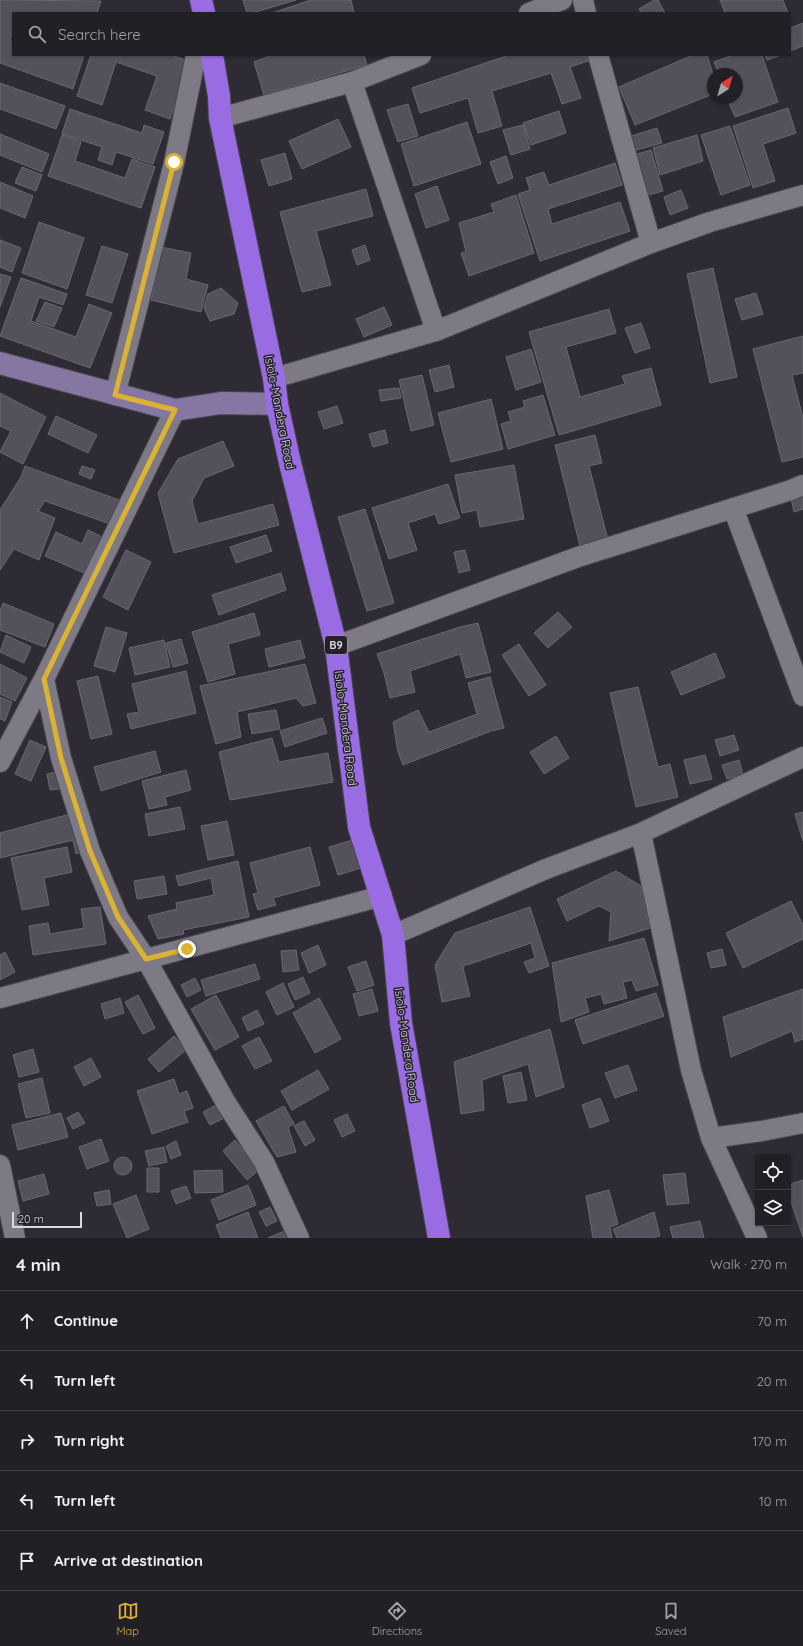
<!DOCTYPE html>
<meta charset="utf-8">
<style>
body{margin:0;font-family:Quicksand,sans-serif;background:#2e2d33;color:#f1f3f6}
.controls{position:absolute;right:12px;bottom:12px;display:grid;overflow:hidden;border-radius:0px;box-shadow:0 1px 3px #0004}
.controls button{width:36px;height:36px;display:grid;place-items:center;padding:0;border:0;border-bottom:1px solid #3f3e44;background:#222027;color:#f1f3f6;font:20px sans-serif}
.compass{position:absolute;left:707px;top:68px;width:36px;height:36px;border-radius:50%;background:#222027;box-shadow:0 1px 3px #0004;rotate:37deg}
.scale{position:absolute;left:12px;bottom:10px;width:70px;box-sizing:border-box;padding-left:4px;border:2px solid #dad8df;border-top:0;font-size:11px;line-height:14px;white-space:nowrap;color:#dad8df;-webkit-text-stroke:3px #24212a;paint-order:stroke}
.stop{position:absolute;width:12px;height:12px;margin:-9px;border:3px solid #dcb233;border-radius:50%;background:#fff}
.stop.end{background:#dcb233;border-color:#fff;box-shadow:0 1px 4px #0008}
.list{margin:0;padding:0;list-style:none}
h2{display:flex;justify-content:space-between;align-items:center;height:52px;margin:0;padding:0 16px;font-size:17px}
h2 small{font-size:13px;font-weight:400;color:#a2a3a7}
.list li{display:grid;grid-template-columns:26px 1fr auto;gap:12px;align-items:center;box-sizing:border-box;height:60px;padding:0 16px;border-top:1px solid #3f3e44}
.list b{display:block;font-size:15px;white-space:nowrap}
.list em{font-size:13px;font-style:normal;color:#a2a3a7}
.icon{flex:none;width:22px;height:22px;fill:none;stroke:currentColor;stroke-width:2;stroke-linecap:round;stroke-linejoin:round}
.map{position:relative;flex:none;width:803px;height:1238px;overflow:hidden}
.search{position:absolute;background:#222027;box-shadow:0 1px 3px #0004;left:12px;right:12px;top:12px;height:44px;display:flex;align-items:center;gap:10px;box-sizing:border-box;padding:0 14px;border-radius:0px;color:#a2a3a7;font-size:15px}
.sheet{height:352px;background:#222027}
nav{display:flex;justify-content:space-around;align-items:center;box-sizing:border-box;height:56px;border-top:1px solid #3f3e44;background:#222027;font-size:11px;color:#a2a3a7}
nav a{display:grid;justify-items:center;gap:2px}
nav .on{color:#dcb233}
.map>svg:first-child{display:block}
</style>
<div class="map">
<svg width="803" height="1238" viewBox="0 0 803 1238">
<rect width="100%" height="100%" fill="#2e2b34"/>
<path fill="#54515c" stroke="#6b6773" d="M0 0 101 1 97 13H13V31L10 41 13 42V55H84L73 89 0 63Z
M243 0H296L252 13H247Z
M311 0H351L354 13H272Z
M654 0H658L665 13H641L639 9Z
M720 0H783L788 13H725Z
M803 23V46L790 51V28Z
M91 55H171L189 61 170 119 145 110 157 76 116 62 102 105 77 96Z
M272 55H364L367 65 264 95 254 62Z
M509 55H586L588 61 570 67 581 98 562 104 551 73 492 91 502 126 478 133 468 98 420 113 412 88Z
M693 55H707L713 74V94L635 125 619 87Z
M733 55H762L778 102 735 117 727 98H737V74H719L714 62Z
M765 55H781L767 60Z
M0 83 65 106 56 129 0 109Z
M408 104 418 136 398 142 387 110Z
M788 108 796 133 763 144 775 181 753 188 733 126Z
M70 109 142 133 144 125 164 132 153 164 116 152 112 165 98 160 102 147 62 134Z
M559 111 566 133 531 145 523 123Z
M338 119 351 147 302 169 289 141Z
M467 122 481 164 414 186 401 144Z
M523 125 530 149 511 155 503 130Z
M730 126 750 185 721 195 701 135Z
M657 128 662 143 633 151 628 137Z
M0 134 49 154 42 172 0 155Z
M62 135 81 142 75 161 125 178 132 159 155 167 141 208 48 176Z
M697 135 703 161 660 175 653 148Z
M651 150 663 191 645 196 633 155Z
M285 153 292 179 269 186 261 160Z
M506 156 513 178 498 184 490 162Z
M615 163 622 185 548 209 552 224 620 202 630 231 540 261 518 194 530 190 526 178 544 172 549 185Z
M22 167 42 175 36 191 15 183Z
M0 182 33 196 25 218 0 208Z
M437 186 449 220 426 228 415 194Z
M366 189 373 216 316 231 331 285 302 292 280 212Z
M681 190 688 208 670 215 664 197Z
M516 195 534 253 469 276 461 253 466 252 459 223 494 212 491 204Z
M39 222 84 238 67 289 22 273Z
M0 240 21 248 12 272 0 267Z
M365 245 370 260 357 265 352 250Z
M102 246 128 254 112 303 86 295Z
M161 247 191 253 186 279 208 285 201 312 151 300Z
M713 268 737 377 710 383 687 274Z
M0 274 11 277 0 307Z
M21 278 67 294 63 305 39 297 31 321 76 337 89 304 112 313 90 368 0 336Z
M221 288 238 303 234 314 210 321 204 308 208 294Z
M756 293 763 314 742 320 735 299Z
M45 302 62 308 54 327 36 321Z
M384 307 392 325 364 337 356 319Z
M609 309 616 333 566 347 580 397 625 384 622 376 651 368 661 405 559 435 529 332Z
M641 323 650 348 635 353 625 328Z
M803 336V373L792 375 803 418V457L782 462 753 349Z
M531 349 541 382 516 390 506 357Z
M449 365 454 387 435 392 429 370Z
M422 375 434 425 411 431 399 380Z
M399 388 401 398 381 401 379 390Z
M0 393 46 417 23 464 0 452 11 431 0 426Z
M543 395 555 435 508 449 501 424 511 421 508 412 525 407 523 401Z
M491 399 503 449 451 462 438 413Z
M337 406 343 423 324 429 318 412Z
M56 416 97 435 88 453 48 434Z
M385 430 388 443 373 447 369 434Z
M595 435 602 463 589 466 608 540 580 546 555 445Z
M223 441 234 466 204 478 192 501 198 524 273 504 279 525 174 553 158 493 178 459Z
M514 465 524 519 480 527 477 510 462 513 455 475Z
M25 466 119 500 110 524 45 501 38 511 55 518 39 560 14 549 0 570V510L21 477Z
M82 466 95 470 91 479 79 474Z
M448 484 460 518 439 524 435 514 408 523 417 550 389 559 372 508Z
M803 495V509L794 512 791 498Z
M365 509 394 603 367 611 338 517Z
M88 530 102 537 84 573 45 556 56 532 82 544Z
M266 535 272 551 236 563 230 547Z
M126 550 151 562 128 610 103 597Z
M465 550 470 570 459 573 454 552Z
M281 573 286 590 219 615 212 595Z
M3 603 54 624 45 647 0 630V611Z
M558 612 572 627 548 648 534 633Z
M254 613 260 635 228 644 235 674 208 682 192 632Z
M478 623 491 672 466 678 460 654 410 671 415 692 390 698 384 673 377 654 460 627Z
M106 627 127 633 115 672 94 666Z
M6 635 31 647 24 663 0 652Z
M181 639 188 663 173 667 166 643Z
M164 640 170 667 135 675 129 648Z
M300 640 305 658 269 667 265 649Z
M519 644 546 685 529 696 502 655Z
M715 653 725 677 681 695 671 672Z
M0 664 27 678 15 701 0 694Z
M305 664 316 703 303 706 296 698 237 712 241 737 216 744 200 686Z
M186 671 196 713 131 729 127 714 139 712 132 684Z
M98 676 112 734 91 739 77 681Z
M490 677 504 728 491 731 403 765 398 752 393 722 418 710 429 732 477 714 468 683Z
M638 687 658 767 670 764 678 797 636 807 610 693Z
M0 697 12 702 5 721 0 719Z
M276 710 280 729 252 734 248 714Z
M322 718 327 733 285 747 280 731Z
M734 735 739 750 720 756 715 740Z
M556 736 569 758 544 774 530 752Z
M272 738 279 762 328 753 333 782 230 800 219 752Z
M30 740 46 747 31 781 15 774Z
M155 751 161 772 101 791 94 767Z
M705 755 712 779 690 784 684 760Z
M739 760 743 775 727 779 722 765Z
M186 770 191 790 165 797 167 805 149 809 142 781Z
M61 771 64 788 50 790 47 774Z
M180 807 185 829 149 836 145 814Z
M803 812V841L795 814Z
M70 814 81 852 76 854 73 840 0 858V833Z
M227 821 234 855 208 860 201 826Z
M353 840 361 868 338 875 329 847Z
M67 847 72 872 44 878 49 905 22 910 11 858Z
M310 847 320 885 273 898 276 905 258 910 253 894 258 893 250 863Z
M238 861 249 917 183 930 184 934 158 939 148 916 177 909 176 903 214 895 211 878 179 886 176 876Z
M616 871 641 886 650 928 609 941 611 912 599 906 567 921 557 899Z
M164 876 167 894 137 899 134 881Z
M791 901 803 925V939L743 968 726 933Z
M100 907 106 944 33 955 29 926 48 923 50 934 84 928 81 909Z
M530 907 549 966 529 973 524 962 535 958 531 943 467 965 466 964 463 968 470 996 442 1002 435 965 438 964 436 963 455 933Z
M644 938 658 985 636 991 632 980 623 982 627 998 604 1004 601 994 585 998 589 1012 561 1022 552 963Z
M318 945 326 965 309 973 301 953Z
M722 949 726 965 711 968 707 953Z
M296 950 299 970 283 972 281 951Z
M5 952 15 972 0 980V955Z
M366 961 374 985 357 991 348 967Z
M255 964 260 979 206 996 201 980Z
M303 977 310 993 295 1000 288 984Z
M195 978 201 990 187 997 181 985Z
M283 983 294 1007 277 1015 266 992Z
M372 989 378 1011 359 1016 353 994Z
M803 989V1039L795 1042 792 1031 731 1057 723 1017Z
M656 993 664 1016 583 1044 575 1020Z
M138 995 155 1028 143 1034 125 1002Z
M216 995 239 1037 215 1050 191 1009Z
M120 998 124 1013 105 1019 101 1004Z
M319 998 341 1039 315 1053 293 1013Z
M257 1010 264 1024 248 1031 242 1018Z
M550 1029 564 1087 536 1097 528 1064 482 1080 484 1110 461 1114 454 1062Z
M174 1036 186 1050 159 1072 148 1059Z
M259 1037 272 1061 255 1069 242 1046Z
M33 1049 39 1072 19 1077 13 1055Z
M91 1058 101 1077 84 1086 74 1067Z
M628 1065 637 1090 615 1098 605 1073Z
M318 1070 329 1089 292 1110 281 1091Z
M521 1072 527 1100 508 1103 503 1076Z
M42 1078 50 1113 26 1118 18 1084Z
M174 1079 179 1094 187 1091 193 1108 184 1111 188 1122 152 1134 137 1091Z
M600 1098 609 1121 590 1128 582 1105Z
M218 1104 226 1117 210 1125 203 1112Z
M284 1106 294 1124 288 1127 296 1152 277 1157 256 1121Z
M78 1112 85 1123 73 1129 67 1118Z
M61 1113 68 1137 18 1150 12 1125Z
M347 1114 355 1131 342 1137 334 1120Z
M304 1121 315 1140 305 1146 294 1126Z
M101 1139 109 1161 87 1169 79 1147Z
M235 1140 259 1170 247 1180 223 1151Z
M176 1141 181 1155 171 1159 166 1146Z
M164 1147 167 1162 149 1166 145 1151Z
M114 1166a9 9 0 1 1 18 0a9 9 0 1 1-18 0Z
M147 1168H159V1192H147Z
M222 1170 223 1192 195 1193 194 1171Z
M685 1173 689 1203 667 1205 663 1175Z
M44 1174 49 1194 23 1201 18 1181Z
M803 1180V1237L788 1193V1185Z
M248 1185 256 1205 219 1220 211 1200Z
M186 1186 191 1198 176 1204 171 1191Z
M109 1190 111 1204 97 1206 94 1193Z
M609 1190 618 1224 610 1227 612 1238H593L586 1196Z
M136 1195 149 1229 127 1238 113 1204Z
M270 1207 277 1221 266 1226 259 1212Z
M248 1212 258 1238H221L216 1225Z
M654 1212 660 1236 653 1238H617L613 1229Z
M700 1221 704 1238H673L670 1227Z
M289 1229 293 1238H268Z"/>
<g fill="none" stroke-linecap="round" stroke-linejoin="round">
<defs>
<path id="street" d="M583 0 586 13
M529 13 562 0
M598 55 651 243
M352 82 436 331
M220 118 352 82 421 55
M274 378 436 331 651 243 710 222 803 195
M115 395 174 163 196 55
M733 508 803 696
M336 646 578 557 791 490 803 485
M44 679 61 758 90 851 118 917 146 959 226 1103 264 1162 299 1238
M0 762 44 679 175 410
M641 833 691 1070 711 1138 762 1131 803 1123
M393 935 546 869 641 833 803 757
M0 998 382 896
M711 1138 757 1238
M0 1165 15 1238"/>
<path id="secondary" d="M0 363 175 410 221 403 277 404"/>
<path id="highway" d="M201 0 204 13
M212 55 219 96 220 118 274 378 277 404 290 463 336 646 359 827 393 935 401 1023 439 1238"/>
</defs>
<use href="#street" stroke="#49464f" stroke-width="22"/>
<use href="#secondary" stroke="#49464f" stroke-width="24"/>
<use href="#highway" stroke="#49464f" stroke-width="24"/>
<use href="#street" stroke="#7d7a85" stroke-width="20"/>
<use href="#secondary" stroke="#8676a2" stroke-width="22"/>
<use href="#highway" stroke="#9a6ce4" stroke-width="22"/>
</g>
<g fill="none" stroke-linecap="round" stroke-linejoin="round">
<path stroke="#dcb233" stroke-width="5" d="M174 162 115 395 175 410 44 679 61 758 90 851 118 917 146 959 187 949"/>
</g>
<g text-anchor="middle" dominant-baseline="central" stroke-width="3" stroke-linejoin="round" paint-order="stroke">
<rect fill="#24212a" stroke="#a3a1a9" stroke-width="1" x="325" y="636" width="22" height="18" rx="3"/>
<g font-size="11" font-weight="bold" fill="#dad8df">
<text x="336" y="645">B9</text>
</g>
<g font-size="12" fill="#dad8df" stroke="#24212a">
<text transform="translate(280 412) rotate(79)">Isiolo-Mandera Road</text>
<text transform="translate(346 728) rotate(83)">Isiolo-Mandera Road</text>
<text transform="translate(407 1045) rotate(82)">Isiolo-Mandera Road</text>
</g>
</g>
</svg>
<div class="controls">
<button><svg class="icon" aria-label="locate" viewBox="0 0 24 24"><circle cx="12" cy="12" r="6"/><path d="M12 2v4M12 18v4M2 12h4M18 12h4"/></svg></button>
<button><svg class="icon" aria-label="layers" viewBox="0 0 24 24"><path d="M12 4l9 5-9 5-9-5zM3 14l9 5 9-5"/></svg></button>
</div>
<svg class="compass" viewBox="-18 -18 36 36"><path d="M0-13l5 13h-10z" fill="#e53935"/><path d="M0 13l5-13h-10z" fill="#a2a3a7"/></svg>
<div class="scale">20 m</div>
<div class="stop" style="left:174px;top:162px"></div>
<div class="stop end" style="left:187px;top:949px"></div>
<div class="search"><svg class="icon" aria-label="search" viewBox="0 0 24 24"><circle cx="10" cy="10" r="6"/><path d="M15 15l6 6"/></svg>Search here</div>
</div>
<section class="sheet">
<h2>4 min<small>Walk · 270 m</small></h2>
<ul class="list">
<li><svg class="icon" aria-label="ahead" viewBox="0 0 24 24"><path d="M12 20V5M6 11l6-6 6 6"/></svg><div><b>Continue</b></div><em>70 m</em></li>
<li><svg class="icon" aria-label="left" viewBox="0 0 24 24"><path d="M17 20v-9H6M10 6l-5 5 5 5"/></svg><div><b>Turn left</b></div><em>20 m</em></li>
<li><svg class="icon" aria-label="right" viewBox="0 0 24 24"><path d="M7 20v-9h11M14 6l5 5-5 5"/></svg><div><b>Turn right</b></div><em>170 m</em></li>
<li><svg class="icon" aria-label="left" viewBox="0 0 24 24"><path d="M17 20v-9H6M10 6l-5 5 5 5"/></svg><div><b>Turn left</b></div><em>10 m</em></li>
<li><svg class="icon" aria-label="arrive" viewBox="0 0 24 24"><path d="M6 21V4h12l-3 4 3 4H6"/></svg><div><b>Arrive at destination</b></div></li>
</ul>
</section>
<nav>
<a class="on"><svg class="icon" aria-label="map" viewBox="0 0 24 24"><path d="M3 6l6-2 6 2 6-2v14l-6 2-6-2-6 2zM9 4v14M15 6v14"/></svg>Map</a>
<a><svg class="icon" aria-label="directions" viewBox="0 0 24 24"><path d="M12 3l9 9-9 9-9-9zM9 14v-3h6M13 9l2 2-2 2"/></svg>Directions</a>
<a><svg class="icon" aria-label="saved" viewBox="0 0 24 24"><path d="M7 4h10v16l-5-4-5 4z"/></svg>Saved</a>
</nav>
